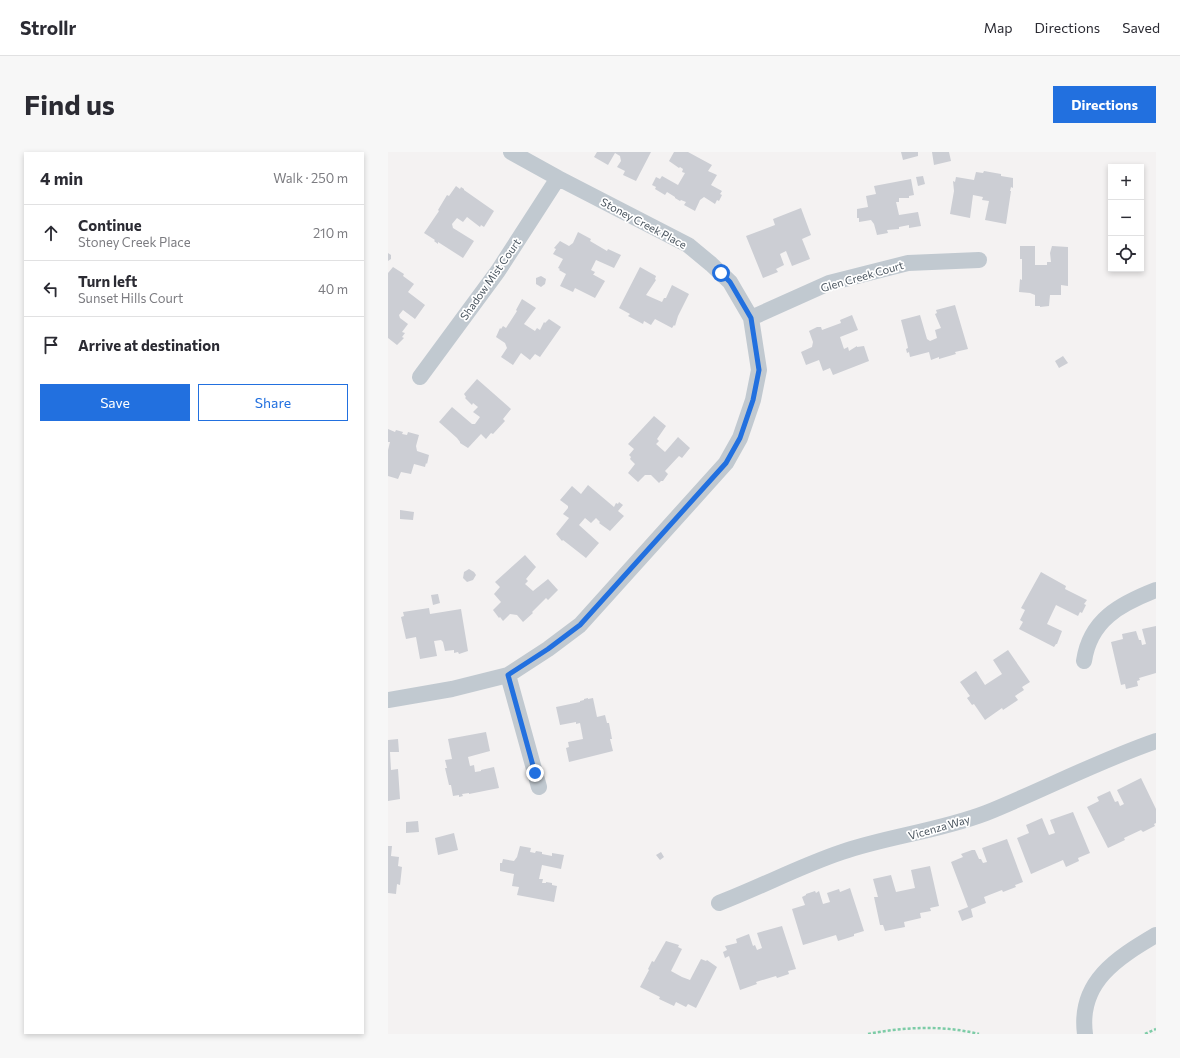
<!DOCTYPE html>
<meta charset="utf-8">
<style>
body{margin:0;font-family:Commissioner,sans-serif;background:#f7f7f7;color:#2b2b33}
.controls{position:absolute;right:12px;top:12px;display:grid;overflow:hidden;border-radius:0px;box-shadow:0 2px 6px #0003}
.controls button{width:36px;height:36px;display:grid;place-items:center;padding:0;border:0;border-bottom:1px solid #e1e1e2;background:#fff;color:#2b2b33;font:20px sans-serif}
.stop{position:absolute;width:12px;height:12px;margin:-9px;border:3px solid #2270df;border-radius:50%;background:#fff}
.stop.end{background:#2270df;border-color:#fff;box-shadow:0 1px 4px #0008}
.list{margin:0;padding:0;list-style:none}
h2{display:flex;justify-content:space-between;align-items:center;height:52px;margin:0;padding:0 16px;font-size:17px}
h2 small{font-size:13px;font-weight:400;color:#7c7c81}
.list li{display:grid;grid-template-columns:26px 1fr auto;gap:12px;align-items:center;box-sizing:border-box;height:56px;padding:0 16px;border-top:1px solid #e1e1e2}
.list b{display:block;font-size:15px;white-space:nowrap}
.list p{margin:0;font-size:13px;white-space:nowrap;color:#7c7c81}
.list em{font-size:13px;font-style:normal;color:#7c7c81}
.actions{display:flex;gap:8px;padding:12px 16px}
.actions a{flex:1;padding:9px 0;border:1px solid #2270df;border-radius:0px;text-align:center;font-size:14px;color:#2270df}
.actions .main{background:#2270df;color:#fff}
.icon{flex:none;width:22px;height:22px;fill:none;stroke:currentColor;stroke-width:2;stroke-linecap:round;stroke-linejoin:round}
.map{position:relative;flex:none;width:768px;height:882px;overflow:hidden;border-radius:0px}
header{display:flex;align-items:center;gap:24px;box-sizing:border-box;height:56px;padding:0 20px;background:#fff;border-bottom:1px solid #e1e1e2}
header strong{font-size:19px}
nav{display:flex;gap:22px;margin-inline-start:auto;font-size:14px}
.intro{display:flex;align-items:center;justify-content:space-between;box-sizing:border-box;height:96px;padding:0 24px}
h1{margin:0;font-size:28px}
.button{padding:10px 18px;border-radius:0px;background:#2270df;color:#fff;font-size:14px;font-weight:700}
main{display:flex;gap:24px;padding:0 24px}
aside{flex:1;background:#fff;border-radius:0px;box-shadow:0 2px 6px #0003}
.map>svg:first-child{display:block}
</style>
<header>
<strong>Strollr</strong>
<nav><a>Map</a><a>Directions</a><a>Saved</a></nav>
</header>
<div class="intro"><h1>Find us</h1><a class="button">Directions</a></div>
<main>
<aside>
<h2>4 min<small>Walk · 250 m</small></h2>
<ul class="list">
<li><svg class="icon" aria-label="ahead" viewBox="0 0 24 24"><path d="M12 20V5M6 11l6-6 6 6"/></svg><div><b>Continue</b><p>Stoney Creek Place</p></div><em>210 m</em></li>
<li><svg class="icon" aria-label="left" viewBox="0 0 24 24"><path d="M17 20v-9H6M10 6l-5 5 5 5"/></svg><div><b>Turn left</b><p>Sunset Hills Court</p></div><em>40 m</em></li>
<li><svg class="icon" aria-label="arrive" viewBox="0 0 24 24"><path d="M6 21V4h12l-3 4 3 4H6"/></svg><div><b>Arrive at destination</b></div></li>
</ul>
<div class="actions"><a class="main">Save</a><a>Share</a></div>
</aside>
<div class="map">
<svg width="768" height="882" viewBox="0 0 768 882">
<rect width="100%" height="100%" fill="#f4f2f2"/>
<path fill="#ccced4" d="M209 0H263L248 29 235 23 237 19 229 15 233 9 232 4 227 1 220 13 206 5Z
M286 0H300L324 13 320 19 329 23 323 33 334 39 332 42 334 43 331 49 329 48 327 52 316 45 312 48 307 59 296 53 298 50 293 48 292 49 287 46V45L279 40 277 43 267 37 268 35 264 33 268 25 272 27 274 24 290 33 297 21 294 20 295 17 292 15 291 16 281 9Z
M513 0H530V4L515 8Z
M544 0H561L563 9 546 13Z
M596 19 613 22V24L625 26V36L623 35 622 39H623L618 72 597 68 601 49 594 48 595 45 585 43 582 66 562 62 566 39 565 29 567 30 568 25 586 28 588 20 595 21Z
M535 24 537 32 530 34 528 25Z
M523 27 526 43 521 44V46H511V50H508L511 63 530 60 533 74 521 76V73L511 75V77L499 78 500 81 489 83 486 72 483 68 471 70V66H469V57L480 55 478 44 488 42 486 34Z
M68 34 72 37 73 35 76 37V38L106 59 96 75 93 73 92 75 79 65 75 70 69 66 64 72 65 76 86 89 75 106 50 90V92L46 89 47 88 36 81 51 59 50 58 59 43 61 44Z
M413 56 423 83 414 87 422 107 404 114 398 99 392 102 396 113 388 117 390 120 375 126 358 84 387 73 385 67Z
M190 80 203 87 202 89 219 99 220 97 233 103 226 116 208 108 203 118 207 120 205 123H206L217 129 207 146 187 136 185 140 172 134 178 122 171 118 172 117 170 116 175 107 165 102 168 97 166 96 172 89 181 94 185 91Z
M632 94H647V113H659V110H663L662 101 664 94 680 95V134L673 133V143H662L661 154 652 155V154H647V143L642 141 631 140 632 127 634 128V107H632Z
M0 101 3 103V107L0 109Z
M5 115 16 122 15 124 26 132 20 140 37 153 27 167 15 158 11 163 12 166 20 172 14 180 17 181 14 185 16 186 9 193 0 186V121Z
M252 115 268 124 267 127 268 128 258 143 274 150 276 146H278L284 133 301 142 290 164 287 174 286 173 284 176 267 167 263 173 256 169 255 172 240 164 242 162 231 156Z
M153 124 158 127 157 132 153 135 148 132V126Z
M134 147 148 156 136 172 147 179 149 176 152 178 156 170 157 171 161 167 173 175 152 205 147 202 142 208 133 201 125 213 113 205 119 196 117 191 108 185 112 176 113 177 115 174 118 176 129 159 128 158Z
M567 153 580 197 567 200 568 202 551 207V205L543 208 541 200 522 205 521 200 519 201 518 197 520 196 519 191 513 168 532 163 539 187 542 189 549 186 547 178 553 176 547 162 549 161 548 158Z
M464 163 470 178 452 185 456 197 460 195 461 199 469 194V195L476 194 481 209 445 223 442 216 435 219 431 208 418 213 413 200 424 195 425 190 421 179 429 175H433L434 178 453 171 452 168Z
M675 204 680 211 671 216 667 209Z
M89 227 123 257 115 267 117 269 105 282 103 281 98 287 93 282 80 296 72 291V290L69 286 51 270 64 255 84 272H87L92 265 85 260 90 255 85 251 84 253 77 246 78 245 76 242Z
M266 264 278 274 269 287 271 289 268 292 277 300 290 285 302 296 294 306 291 304 277 319 280 322 275 329H273L271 331 263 323H257L250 330 240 321 247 312 242 307 243 305 241 303 246 297 240 292Z
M0 277 7 280 8 278 15 280 14 282 19 283 20 280 31 283 28 294 29 299 41 303 39 312 38 311 37 315 26 312 23 322 13 320 10 327 0 324V298L2 290H0Z
M200 333 226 355 228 351 230 352 231 350 235 353 230 359 236 364 222 379 211 371 212 370 208 366 203 371 197 366 191 373 211 391 198 406 175 388 174 389 168 382 181 366 175 362 180 356V354L172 348 184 334 193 342Z
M12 358 26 360 25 368 12 367Z
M137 403 148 415 138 427 140 429 137 432 145 439 160 427 170 438 160 448 158 446 144 460 145 461 135 470 129 463 122 462 115 469 112 465 111 466 105 458 113 450 106 442 112 435 107 430Z
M81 417 86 420 88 423 85 428 79 430 75 426 76 420Z
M653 420 678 434 677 437 699 448 696 452 698 453 694 461 692 460 690 464 668 453 659 472 674 479 669 492H668L666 495 631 477 635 470 632 468 637 458 633 456Z
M50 442 52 451 45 453 43 443Z
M41 456 42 462 73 457 80 499 71 502 70 500 66 501V498L57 499 55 490 53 488 46 489 49 504 32 507 28 485 18 487 13 465 16 464 15 460Z
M768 474V521L751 526 752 528 749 529 750 534 738 537 737 532 733 533 723 490 735 487 734 482 748 479 751 488H753L754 493 758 492 754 477Z
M620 498 642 530 634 535 636 538 627 544 630 548 615 558 614 556 597 568 586 552 584 553 579 546 582 544 572 530 588 519 597 533 614 522 605 508Z
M200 546V547L205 546 209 565 217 563 219 571H221L224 587H222L225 599 181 610 178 596 181 595 180 590 195 587 192 571 188 572V570L172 573 168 555 192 550V549L196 548V547Z
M98 580 102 599 80 605 82 614 86 613 87 620 93 619V618L106 615 111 636 81 642V641L74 642 75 644 71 645V643L65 644 63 633H61L57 616H59L57 608 64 607 60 587Z
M10 587 11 600H2L3 618 10 617 12 647 0 649V588Z
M753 626 768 657V671L766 672 767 674 755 680 753 678 736 686 737 688 720 696 699 655 711 649 709 645 722 639 727 650 730 649 732 654 736 652 729 638Z
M685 660 702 701 690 706 691 709 678 715 675 708 643 722 629 686 641 681 638 673 654 666 661 683 667 681 662 668Z
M30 669 31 680 18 681V670Z
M66 681 70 698 50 703 47 686Z
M619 687 635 730 627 733 628 735 615 740 614 738 596 745 598 751 583 757 585 765 574 769 570 759 580 755 563 710 575 705 573 702 584 698H587L591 707H593L595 711 599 710 594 696Z
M0 694H4L3 704 11 705 10 714 14 715 12 733 9 732 8 742 0 741Z
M132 694 143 696 142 700 147 701 148 699 154 700V702L164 704V701L176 703 173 717 154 713 151 727H155L154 731H158V730L164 731V733L169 734 166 750 129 743 131 735 124 734 126 722 112 719V711H114L115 707 126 709 129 705Z
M273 700 276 705 272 708 268 703Z
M542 714 551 754 542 756 543 759 532 761 533 766 516 770 517 775 497 779 495 773H492L486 745H490L485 727 503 723 508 740 527 736 523 718Z
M462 736 476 779 466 782V784L450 789 448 783 415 793 404 757 417 753 414 745 418 743V742L427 739 428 741 431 739 435 752 442 750 439 741 451 737 452 740Z
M394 774 408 817 400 819 401 822 389 826 388 824 368 830 369 832 352 838 341 804 337 806 335 800 339 798 337 794 349 791 348 787 361 782 365 794 367 793 369 798 374 796 369 781Z
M278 789 291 793 290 795 294 797 283 819 294 825 302 828 313 807 318 809 319 808 329 815 308 856 300 852 298 855 288 850 286 854 271 847 272 845 252 835 261 818 260 817 264 809 266 810Z"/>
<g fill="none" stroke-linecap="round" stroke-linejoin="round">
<path stroke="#7dcca7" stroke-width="2.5" stroke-dasharray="3 2" stroke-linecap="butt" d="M480 882C516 875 555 873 591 882
M757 882 768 877"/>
<path stroke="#c1c9d0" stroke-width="16" d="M363 166 441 131 520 111 591 108
M32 225 110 119 170 26
M696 509C702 468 732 452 768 438
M120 523 151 635
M0 548 64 537 120 523 160 497 192 473 338 311 352 286 365 248 371 218 363 166 342 130 323 112 300 93 170 26 123 0
M331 751C373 735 412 714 454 700 501 684 551 679 598 661 655 638 710 609 768 589
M697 882C690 830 729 806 768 783"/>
</g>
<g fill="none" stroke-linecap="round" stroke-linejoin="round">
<path stroke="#2270df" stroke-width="5" d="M147 621 120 523 160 497 192 473 338 311 352 286 365 248 371 218 363 166 342 130 333 121"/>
</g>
<g text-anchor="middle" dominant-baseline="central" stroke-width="3.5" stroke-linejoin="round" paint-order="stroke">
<g font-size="11" fill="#4a555f" stroke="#fff">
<text transform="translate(256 71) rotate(28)">Stoney Creek Place</text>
<text transform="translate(474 124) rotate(-16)">Glen Creek Court</text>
<text transform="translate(102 127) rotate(-55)">Shadow Mist Court</text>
<text transform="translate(551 675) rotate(-16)">Vicenza Way</text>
</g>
</g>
</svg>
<div class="controls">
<button>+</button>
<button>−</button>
<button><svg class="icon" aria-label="locate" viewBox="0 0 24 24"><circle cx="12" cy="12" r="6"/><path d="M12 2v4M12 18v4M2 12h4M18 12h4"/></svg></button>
</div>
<div class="stop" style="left:333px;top:121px"></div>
<div class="stop end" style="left:147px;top:621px"></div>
</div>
</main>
